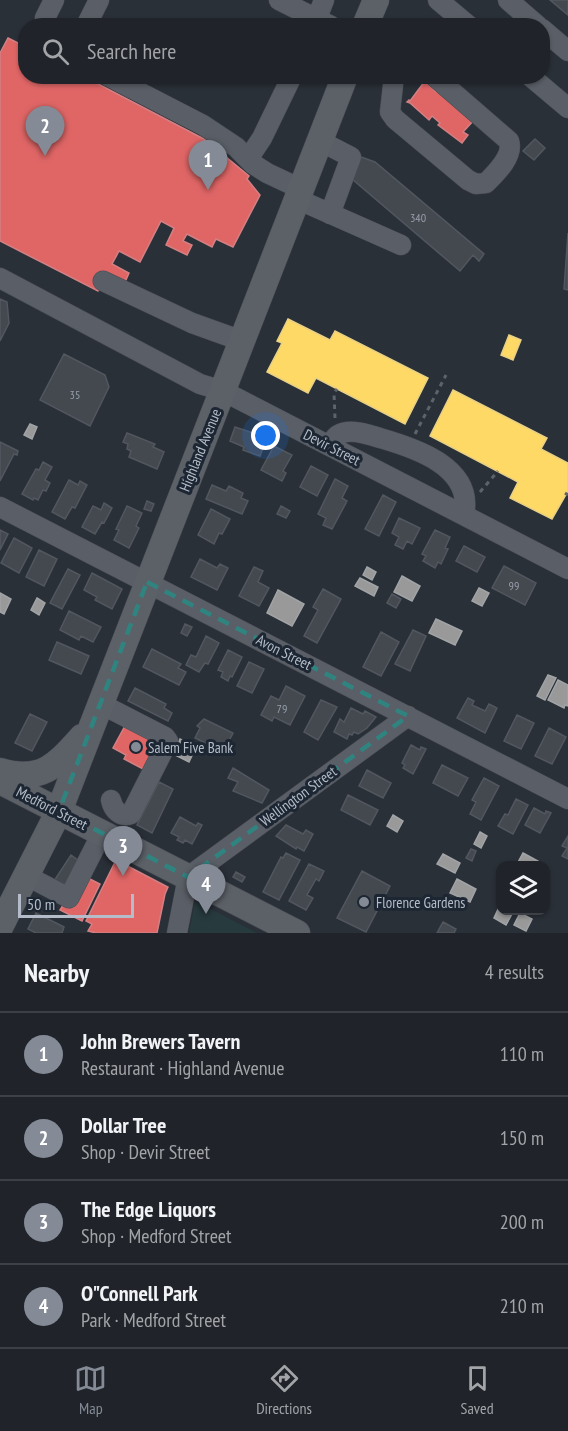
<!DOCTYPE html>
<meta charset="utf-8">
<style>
body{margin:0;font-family:"PT Sans Narrow",sans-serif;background:#2d3036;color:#f1f3f6}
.controls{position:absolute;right:18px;bottom:18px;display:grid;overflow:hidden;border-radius:12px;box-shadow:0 2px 4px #0004}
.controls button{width:54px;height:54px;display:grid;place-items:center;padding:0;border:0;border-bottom:2px solid #3d4147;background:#20242a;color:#f1f3f6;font:30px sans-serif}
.scale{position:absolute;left:18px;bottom:15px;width:116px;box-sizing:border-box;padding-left:6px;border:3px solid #b4bcc9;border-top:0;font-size:16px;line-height:21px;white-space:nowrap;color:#b4bcc9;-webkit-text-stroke:4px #1d2633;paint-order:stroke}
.you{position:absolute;left:266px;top:436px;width:21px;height:21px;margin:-15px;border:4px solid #fff;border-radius:50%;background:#1a73e8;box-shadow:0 0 0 9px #1a73e833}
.badge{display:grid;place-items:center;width:39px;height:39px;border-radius:50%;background:#848b96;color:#fff;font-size:20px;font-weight:700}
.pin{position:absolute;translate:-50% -50px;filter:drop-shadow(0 2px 3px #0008)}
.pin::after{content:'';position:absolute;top:32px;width:21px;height:18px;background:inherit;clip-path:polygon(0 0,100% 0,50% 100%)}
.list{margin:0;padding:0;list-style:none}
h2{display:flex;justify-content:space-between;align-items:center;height:78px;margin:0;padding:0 24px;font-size:26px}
h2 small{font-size:20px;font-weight:400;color:#a2a4a8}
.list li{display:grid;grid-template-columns:39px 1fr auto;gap:18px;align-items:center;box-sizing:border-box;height:84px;padding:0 24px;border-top:2px solid #3d4147}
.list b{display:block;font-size:22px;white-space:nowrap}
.list p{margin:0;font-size:20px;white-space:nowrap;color:#a2a4a8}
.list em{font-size:20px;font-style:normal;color:#a2a4a8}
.icon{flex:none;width:33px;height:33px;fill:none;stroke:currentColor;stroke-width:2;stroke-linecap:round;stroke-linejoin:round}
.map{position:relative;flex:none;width:568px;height:933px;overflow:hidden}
.search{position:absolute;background:#20242a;box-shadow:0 2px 4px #0004;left:18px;right:18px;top:18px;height:66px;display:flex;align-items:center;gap:15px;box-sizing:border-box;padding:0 21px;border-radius:24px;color:#a2a4a8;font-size:22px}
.sheet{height:414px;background:#20242a}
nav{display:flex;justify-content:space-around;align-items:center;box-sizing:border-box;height:84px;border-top:2px solid #3d4147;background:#20242a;font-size:16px;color:#a2a4a8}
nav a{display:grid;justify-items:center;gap:3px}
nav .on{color:#848b96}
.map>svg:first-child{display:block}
</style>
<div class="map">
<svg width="568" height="933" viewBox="0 0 568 933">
<rect width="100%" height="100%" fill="#2a3038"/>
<path fill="#273a3e" d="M195 901 257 933H189Z"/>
<path fill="#ffd966" stroke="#e8d084" stroke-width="1.5" d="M288 319 330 340 335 331 428 378 405 424 316 378 308 393 267 372 282 343 277 341Z
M509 335 521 340 513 360 501 355Z
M453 390 547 438 541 449 568 463V491L552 519 510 498 518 482 430 436Z"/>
<path fill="#e06666" stroke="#d38084" stroke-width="1.5" d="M8 38 26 47V76H83L204 139 249 176 247 179 260 195 233 247 216 239 212 247 187 234 183 241 192 245 187 255 166 245 174 228 161 221 140 262 119 251 112 264 129 273 125 282 107 273 98 291 0 241V53Z
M425 81 436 92 438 90 474 120 463 132 468 135 462 143 438 125 440 123 432 116 429 120 410 103 407 102 409 100 410 101Z
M126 724 160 742 145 770 124 759 126 755 113 748Z
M116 860 168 887 165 894 157 933H96L88 931 92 924 86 921Z
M82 875 100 884 82 921 60 910Z"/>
<path fill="#999" stroke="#a1a4a7" stroke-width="1.5" d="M30 424 37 427 32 439 24 435Z
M367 567 376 572 372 580 363 575Z
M402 576 420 586 412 601 394 592Z
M360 578 378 587 374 596 355 586Z
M479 588 489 593 482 606 472 601Z
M278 590 304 604 292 626 267 613Z
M0 593 11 599 4 614 0 612Z
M37 598 45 603 39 615 31 610Z
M436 619 462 631 455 645 429 633Z
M548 675 556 678 545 700 537 696Z
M558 680 568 685V706L565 705 564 708 548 700Z
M180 739 196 747 189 762 173 754Z
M393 815 403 821 397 832 387 826Z
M480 832 487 836 481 848 474 844Z
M523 853 538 861 536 866H516Z
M443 854 460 863 455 873 437 864Z
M457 879 476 889 470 902 450 893Z
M500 905V910L513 912 506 925 494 918Z
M520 913 532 919 526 931 514 925Z"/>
<path fill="#444950" stroke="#52575f" stroke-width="1.5" d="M550 0H568V15Z
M535 139 545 148 534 160 523 151Z
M361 157 375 162 484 254 479 261 473 255 460 271 352 179Z
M568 233V290L564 289Z
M0 299 7 302 9 323 0 341Z
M64 354 105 375 109 387 90 426 40 400Z
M235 427 256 434 258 428 269 432 260 456 243 450 244 447 230 441Z
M127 433 155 444 153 447 164 452 157 469 129 457 131 451 127 449 128 444 123 442Z
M0 442 18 451 17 455 14 454 0 481Z
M274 446 292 455 283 471 286 473 282 481 261 470Z
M43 462 52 467 45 480 50 483 46 491 43 490 38 500 34 498 33 500 22 494 36 469 39 470Z
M311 466 328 475 317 496 300 487Z
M335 479 348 486 342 498 347 501 332 529 323 525 326 518 318 514Z
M69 480 78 485 80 481 87 485 75 508 72 507 65 519 52 512Z
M212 485 226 491 229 486 243 493 241 498 248 501 242 514 206 499Z
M383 495 396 502 379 536 365 529Z
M147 501 154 504 151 511 144 509Z
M104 503 112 508 104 523 102 522 95 534 82 527 93 506 101 510Z
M127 506 142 513 136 526 139 528 129 548 114 540 119 530 116 529Z
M281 506 290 511 286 518 277 514Z
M211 509 230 519 222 534 219 533 214 544 198 535Z
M399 518 420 528 412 544 407 541 403 549 395 545 399 537 392 533Z
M0 530 8 534 0 550Z
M435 530 450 537 445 548 448 549 441 564 438 562 435 568 423 561 426 556 422 554Z
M14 538 32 548 19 573 1 563Z
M464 546 485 557 477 572 456 561Z
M39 550 57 559 44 586 26 577Z
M200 559 217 568 220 564 228 568 217 590 191 577Z
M504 566 536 583 525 605 492 588Z
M254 567 263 571 258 582 269 588 259 606 239 596Z
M68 569 80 575 62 609 50 603Z
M92 573 122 589 112 609 95 600 97 597 84 590Z
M323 589 341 599 317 643 304 636 318 610 313 607Z
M392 594 401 599 396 608 387 603Z
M69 611 101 627 93 642 81 636 79 640 60 630Z
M185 624 192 627 187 636 181 633Z
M413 630 426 636 410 671 395 664Z
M381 632 399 642 381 676 363 667Z
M206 636 219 643 208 664 205 663 199 672 186 665 191 655 196 657Z
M57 642 89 656 81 674 49 660Z
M152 649 181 664 178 668 186 672 179 685 143 667Z
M228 650 242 657 232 677 230 676 228 681 221 677 223 672 218 670Z
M249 662 264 669 252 693 237 686Z
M286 686 305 696 290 725 274 717 272 721 261 715 271 696 279 700Z
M135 688 166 704 164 708 172 713 168 721 128 701Z
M468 698 474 701 472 705 485 711 489 704 497 708 485 733 457 718Z
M321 700 337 707 318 740 304 732Z
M351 708 363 714 365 711 376 717 367 728 358 734 354 732 352 735 349 734 347 739 334 732 340 719 344 722Z
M30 714 47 722 32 751 15 743Z
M517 715 534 723 521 749 504 741Z
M204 719 233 733 223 752 195 738 200 728 197 726Z
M549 728 566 737 552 764 535 756Z
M411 745 420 750 421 747 426 749 413 774 403 768 405 765 402 763Z
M442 765 468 778 458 796 433 783Z
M233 768 269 790 262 803 233 791 238 782 228 778Z
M367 770 391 783 383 798 359 786Z
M484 778 499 786 481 820 470 814 476 802 472 800Z
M159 782 173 789 152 833 137 825Z
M348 795 378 810 370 825 341 810Z
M516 799 528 805 513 834 498 826 505 814 508 815Z
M534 808 545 814 546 811 551 813 540 833 525 825Z
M180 817 196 826 198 823 202 825 192 844 185 840 183 843 177 840 179 837 171 833Z
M286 825 303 834 306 830 313 834 304 851 297 847 296 849 276 836Z
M568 836V859L562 856 567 848 562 846Z
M471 849 476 851 472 861 466 858Z
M286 853 300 860 279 900 263 892 281 857 283 858Z
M71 855 82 863 66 888 54 881Z
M309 864 324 871 319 881 316 879 307 895 313 898 306 910 289 901Z
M362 871 390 886 366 932 337 918Z
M236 872 245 877 242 882 233 877Z
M36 913 64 927 62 933H36L28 929Z
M443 922 456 929 454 933H437Z"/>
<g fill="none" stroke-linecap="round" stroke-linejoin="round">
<defs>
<path id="minor" d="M279 0 331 26
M438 0 469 26
M508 0 538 26
M45 18 54 0
M86 26 99 0
M314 26 324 0
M542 29 568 51
M108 76 203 125 236 147 253 164 267 173 301 189
M394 76 390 112 395 119 468 180 476 184 486 183C496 173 514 156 509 141L434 76
M530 76 568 108
M320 141 351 157 330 214
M248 159 262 138 292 76
M297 199 401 245
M0 278 200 384 223 391 568 569
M103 281 192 323 242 341
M329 445C332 442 335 437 338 435 349 428 368 434 380 438 415 448 474 467 464 515
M0 507 568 799
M101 704 165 737 168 741 131 814C121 818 113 810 111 800
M27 876 69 898 102 833
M177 933 188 877 408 716"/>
<path id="major" d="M365 26 376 0
M0 771C41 783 56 766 82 737
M0 781 297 933
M0 927 59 811 345 76"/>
</defs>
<use href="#minor" stroke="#484c53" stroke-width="21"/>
<use href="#major" stroke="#484c55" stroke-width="27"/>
<path stroke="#5d636a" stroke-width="3" stroke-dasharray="4.5 4.5" stroke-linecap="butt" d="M335 418 334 393 337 389
M415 434 446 375
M480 492 498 471
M565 493 568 495"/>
<use href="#minor" stroke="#5a5e66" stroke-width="20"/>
<use href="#major" stroke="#5c6168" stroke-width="26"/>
</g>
<path fill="none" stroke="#308480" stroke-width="4.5" stroke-dasharray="12 8" stroke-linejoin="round" d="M147 582 408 716 188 877 59 811Z"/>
<g fill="#848b96" stroke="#1d2633" stroke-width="2">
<circle cx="136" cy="747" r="6"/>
<circle cx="364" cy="902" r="6"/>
</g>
<g text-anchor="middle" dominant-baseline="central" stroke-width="6" stroke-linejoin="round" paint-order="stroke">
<g font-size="12" fill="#989fab">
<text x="418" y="217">340</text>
<text x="75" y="394">35</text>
<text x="514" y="585">99</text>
<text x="282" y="708">79</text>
</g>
<g font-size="15" fill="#b4bcc9" stroke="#1d2633">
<text transform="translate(332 447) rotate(27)">Devir Street</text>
<text transform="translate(200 450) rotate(-68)">Highland Avenue</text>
<text transform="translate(284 652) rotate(27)">Avon Street</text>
<text transform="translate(298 796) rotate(-36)">Wellington Street</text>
<text transform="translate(52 808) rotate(27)">Medford Street</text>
</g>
<g font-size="15" fill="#b4bcc9" stroke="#1d2633" text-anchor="start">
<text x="148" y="747">Salem Five Bank</text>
<text x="376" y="902">Florence Gardens</text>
</g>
</g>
</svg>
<div class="controls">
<button><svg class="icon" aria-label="layers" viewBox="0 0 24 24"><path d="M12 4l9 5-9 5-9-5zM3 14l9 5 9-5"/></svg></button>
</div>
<div class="scale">50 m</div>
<div class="you"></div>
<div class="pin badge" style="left:208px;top:190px">1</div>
<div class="pin badge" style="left:45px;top:156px">2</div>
<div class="pin badge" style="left:123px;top:876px">3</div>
<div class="pin badge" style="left:206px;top:914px">4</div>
<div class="search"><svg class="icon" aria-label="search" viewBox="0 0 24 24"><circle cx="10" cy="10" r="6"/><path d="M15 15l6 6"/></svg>Search here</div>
</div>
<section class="sheet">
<h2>Nearby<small>4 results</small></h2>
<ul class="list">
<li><span class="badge">1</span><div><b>John Brewers Tavern</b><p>Restaurant · Highland Avenue</p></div><em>110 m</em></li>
<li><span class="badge">2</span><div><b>Dollar Tree</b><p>Shop · Devir Street</p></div><em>150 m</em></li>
<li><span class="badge">3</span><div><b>The Edge Liquors</b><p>Shop · Medford Street</p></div><em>200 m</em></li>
<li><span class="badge">4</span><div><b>O&quot;Connell Park</b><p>Park · Medford Street</p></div><em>210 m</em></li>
</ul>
</section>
<nav>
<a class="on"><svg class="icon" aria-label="map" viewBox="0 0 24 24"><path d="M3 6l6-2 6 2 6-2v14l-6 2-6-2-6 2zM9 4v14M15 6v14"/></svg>Map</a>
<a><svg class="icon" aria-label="directions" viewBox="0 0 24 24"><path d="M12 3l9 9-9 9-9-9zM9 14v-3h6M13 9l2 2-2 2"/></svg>Directions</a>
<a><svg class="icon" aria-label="saved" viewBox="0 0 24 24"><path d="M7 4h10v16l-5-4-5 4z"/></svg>Saved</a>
</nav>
